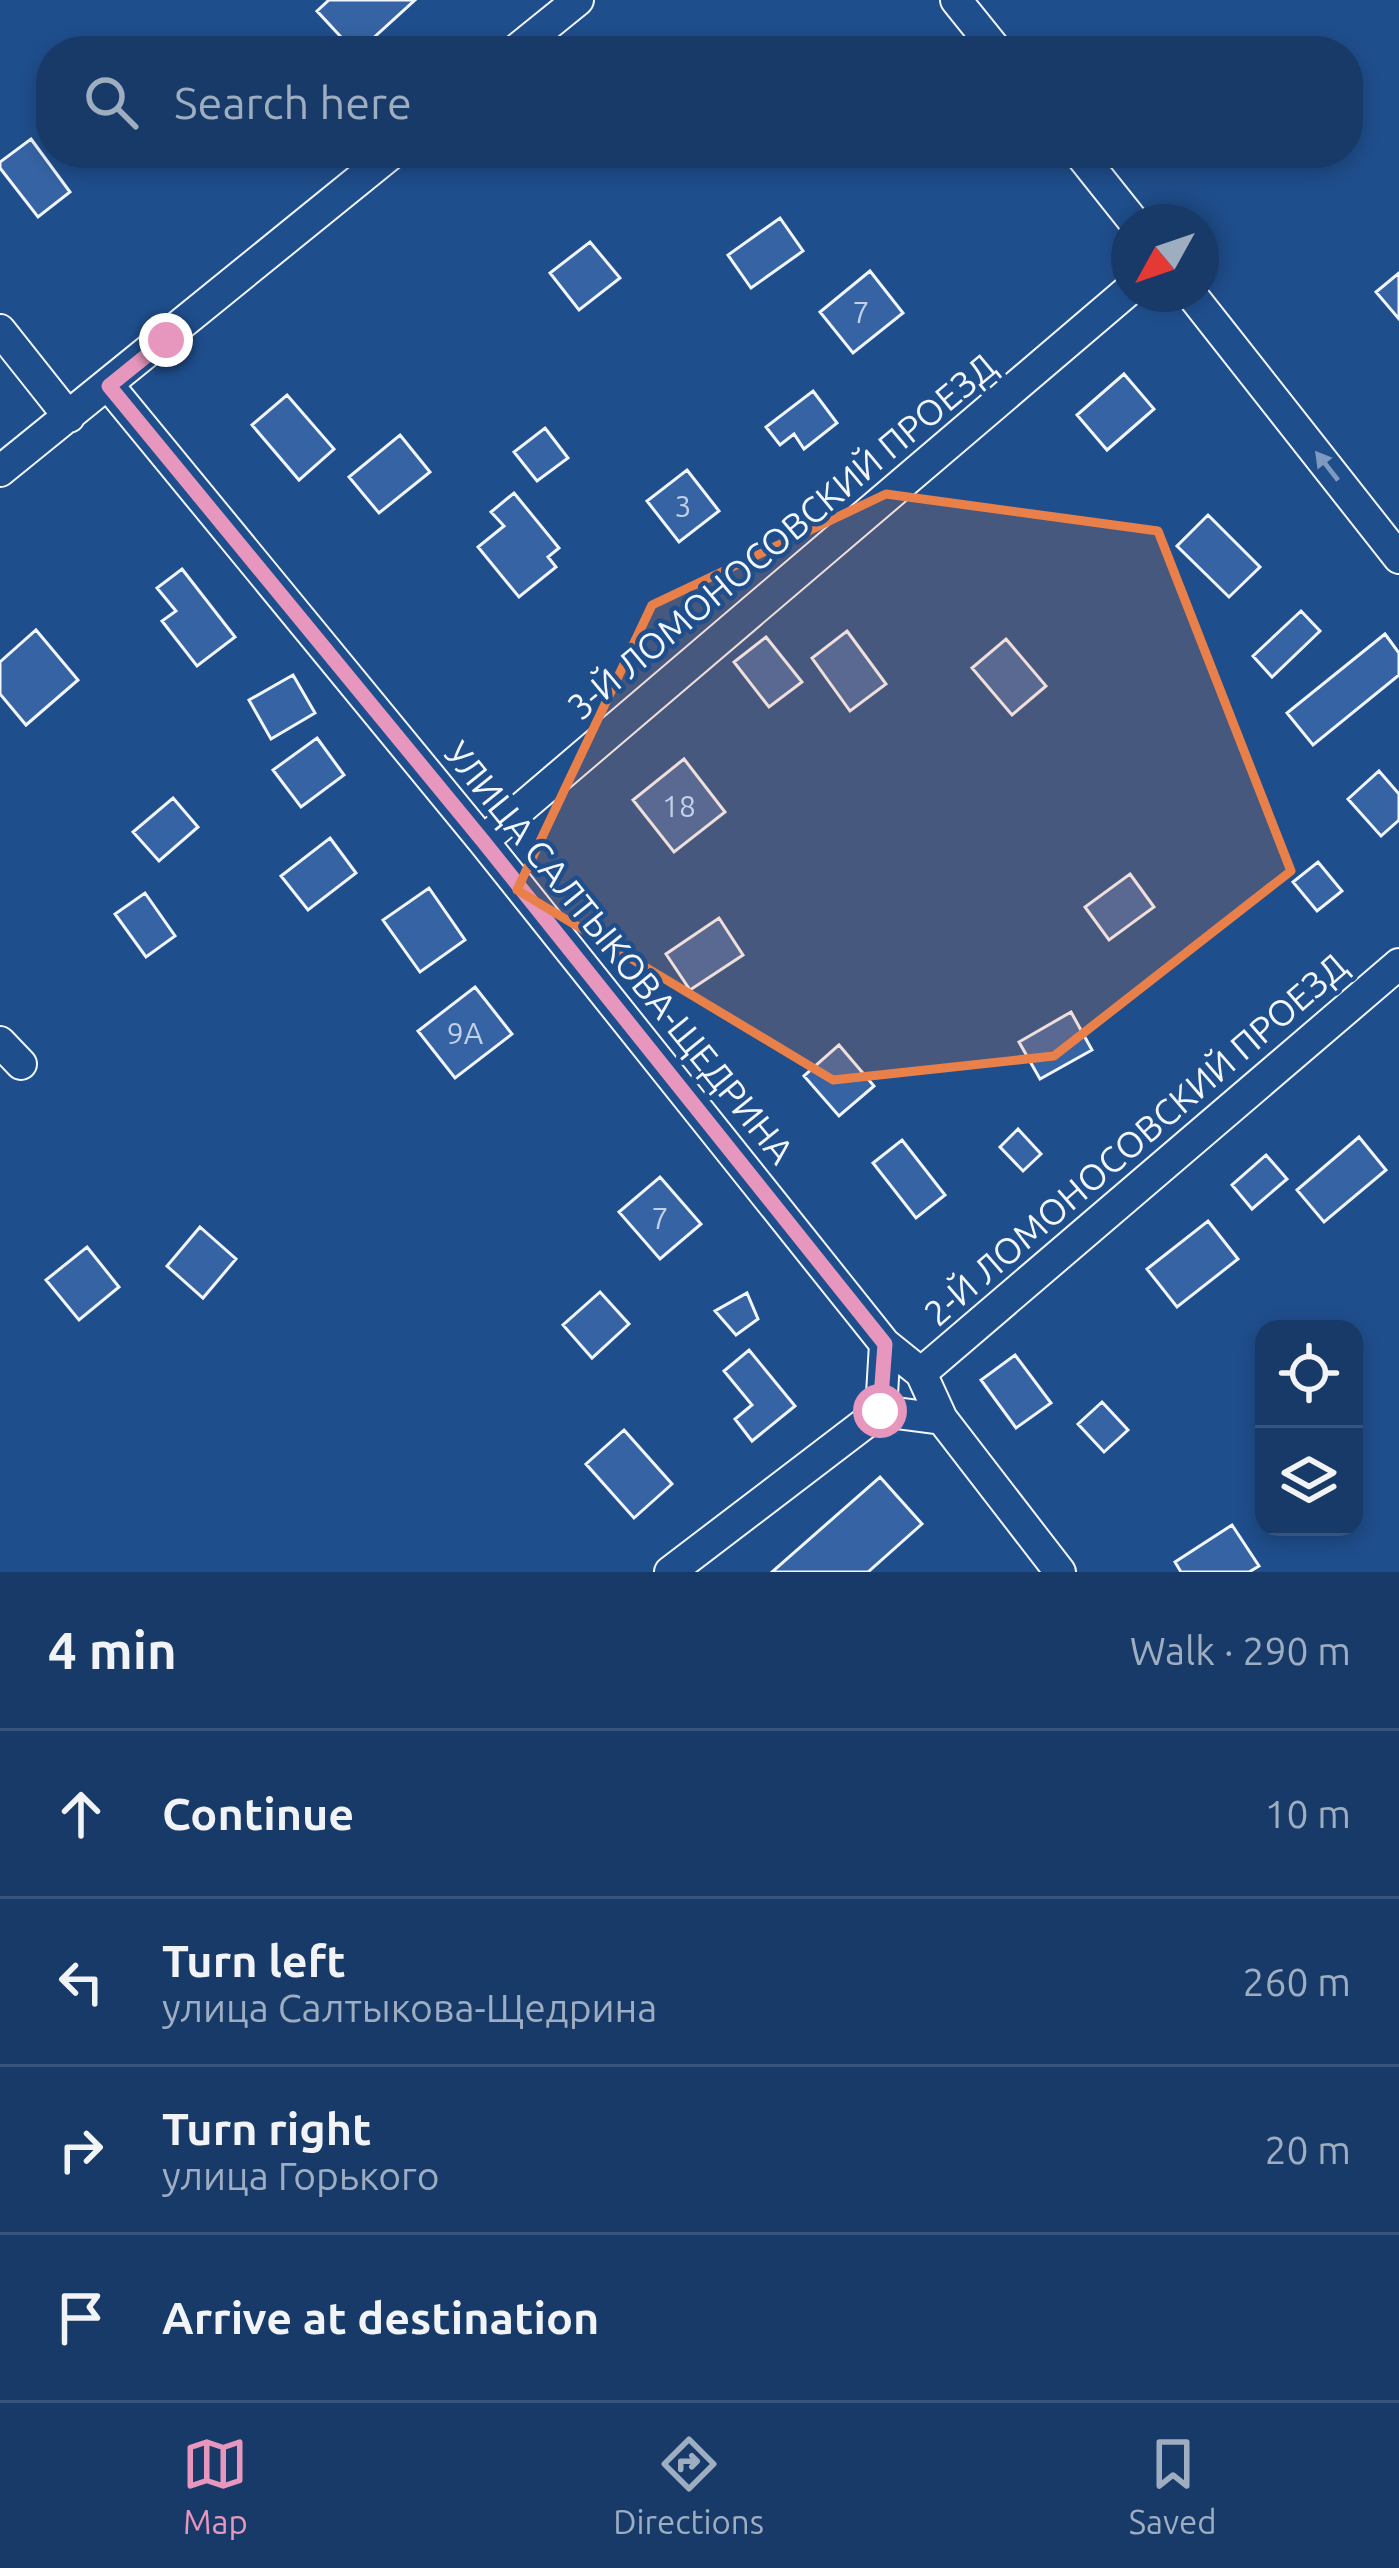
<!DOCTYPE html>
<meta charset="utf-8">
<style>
body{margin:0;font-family:Ubuntu,sans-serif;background:#20416f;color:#f1f3f6}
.controls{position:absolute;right:36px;bottom:36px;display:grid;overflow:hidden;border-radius:24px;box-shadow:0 6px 18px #0003}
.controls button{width:108px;height:108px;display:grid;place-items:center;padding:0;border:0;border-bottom:3px solid #36547d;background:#173a69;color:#f1f3f6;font:60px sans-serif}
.compass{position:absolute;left:1111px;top:204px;width:108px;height:108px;border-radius:50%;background:#173a69;box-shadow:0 6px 18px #0003;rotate:230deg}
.stop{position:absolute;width:36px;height:36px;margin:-27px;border:9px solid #e797bd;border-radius:50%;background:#fff}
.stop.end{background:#e797bd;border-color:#fff;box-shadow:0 3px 12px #0008}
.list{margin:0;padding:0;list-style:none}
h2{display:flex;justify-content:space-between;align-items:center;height:156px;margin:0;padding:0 48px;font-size:51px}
h2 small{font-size:39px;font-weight:400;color:#9eadc0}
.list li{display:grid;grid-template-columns:78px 1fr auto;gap:36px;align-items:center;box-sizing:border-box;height:168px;padding:0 48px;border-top:3px solid #36547d}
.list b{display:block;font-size:45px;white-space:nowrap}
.list p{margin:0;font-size:39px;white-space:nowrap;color:#9eadc0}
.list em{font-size:39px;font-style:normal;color:#9eadc0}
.icon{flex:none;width:66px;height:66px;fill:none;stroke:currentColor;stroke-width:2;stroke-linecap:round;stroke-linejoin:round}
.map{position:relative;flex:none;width:1399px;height:1572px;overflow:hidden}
.search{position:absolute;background:#173a69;box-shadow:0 6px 18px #0003;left:36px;right:36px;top:36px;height:132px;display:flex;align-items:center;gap:30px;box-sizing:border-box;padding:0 42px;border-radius:48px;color:#9eadc0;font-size:45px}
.sheet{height:828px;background:#173a69}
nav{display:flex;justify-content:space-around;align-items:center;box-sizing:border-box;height:168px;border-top:3px solid #36547d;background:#173a69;font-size:33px;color:#9eadc0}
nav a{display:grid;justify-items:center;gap:6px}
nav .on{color:#e797bd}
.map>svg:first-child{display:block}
</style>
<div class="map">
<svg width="1399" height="1572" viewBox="0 0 1399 1572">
<rect width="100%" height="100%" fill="#1f4e8c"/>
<path fill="#3563a3" stroke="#f2f6ff" stroke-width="3" d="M329 0H415L359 51H354L317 11Z
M31 139 70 192 38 217 0 168V162Z
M780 218 803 251 751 288 728 255Z
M590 242 620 278 579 310 550 273Z
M870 271 903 313 853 353 820 312Z
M1399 273V319L1376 292Z
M1124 374 1154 409 1107 450 1077 415Z
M813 391 837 423 804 449 794 434 780 445 766 427Z
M287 395 334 449 299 480 252 425Z
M545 428 568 458 537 481 514 452Z
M400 435 430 472 379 513 349 477Z
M687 470 719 511 679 542 647 501Z
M514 493 559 548 548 557 556 567 519 597 478 547 504 526 491 512Z
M1208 515 1260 567 1229 597 1177 546Z
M182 569 235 637 197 666 162 621 176 611 157 588Z
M1301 611 1320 631 1272 677 1253 656Z
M36 630 78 680 26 725 0 694V662Z
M847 631 886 684 850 711 812 658Z
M1385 634 1399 653V675L1313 745 1287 713Z
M766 637 802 682 769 707 734 662Z
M1006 639 1046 686 1012 715 972 668Z
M293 675 315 713 271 739 249 700Z
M317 738 344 775 301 807 273 770Z
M684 759 725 812 674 852 633 800Z
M1379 771 1399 794V820L1381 836 1348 799Z
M173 798 198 827 159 861 133 832Z
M330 838 356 873 308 910 281 876Z
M1318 862 1342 891 1317 911 1293 882Z
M1130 874 1154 907 1109 940 1085 907Z
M429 888 465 940 420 972 383 920Z
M145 893 175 936 146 957 115 914Z
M719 918 743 955 690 990 666 954Z
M475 987 512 1034 455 1078 418 1031Z
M1071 1012 1092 1050 1040 1079 1019 1042Z
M839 1045 874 1086 839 1116 804 1076Z
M1018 1129 1041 1154 1023 1171 1000 1147Z
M1359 1137 1386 1170 1324 1222 1297 1190Z
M902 1140 945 1195 916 1218 873 1163Z
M1266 1155 1287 1179 1252 1209 1232 1185Z
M660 1177 701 1224 660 1259 619 1212Z
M1208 1221 1238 1259 1177 1307 1147 1269Z
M200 1227 236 1259 203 1298 167 1266Z
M87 1247 119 1287 79 1320 46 1280Z
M600 1292 629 1324 592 1358 563 1325Z
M747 1293 758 1319 736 1335 715 1311Z
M749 1350 795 1406 752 1441 735 1419 752 1405 724 1371Z
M1015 1355 1051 1403 1016 1428 981 1380Z
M1102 1402 1128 1430 1104 1452 1078 1424Z
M624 1430 672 1484 634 1518 586 1464Z
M880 1477 922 1524 868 1572H772Z
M1232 1525 1259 1566 1249 1572H1181L1175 1562Z"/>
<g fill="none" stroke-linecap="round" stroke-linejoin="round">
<defs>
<path id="street" d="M956 0 997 51
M515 51 578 0
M1079 153 1134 222
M1191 294 1399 558
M0 330 69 417
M109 386 483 841 885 1344 921 1373 942 1419 1060 1572
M0 471 392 153
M483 841 1129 290
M0 1042 21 1064
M921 1373 1399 964
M881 1411 885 1344
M670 1572 881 1411 942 1419"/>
</defs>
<use href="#street" stroke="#f2f6ff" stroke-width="34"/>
<use href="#street" stroke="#1f4e8c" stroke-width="30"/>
</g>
<defs><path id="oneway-solid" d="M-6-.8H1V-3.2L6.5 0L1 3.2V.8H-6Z" transform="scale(3)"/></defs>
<use fill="#7e9ac0" href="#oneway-solid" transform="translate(1327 466) rotate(-128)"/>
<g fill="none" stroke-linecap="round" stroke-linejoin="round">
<path stroke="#e797bd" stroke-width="15" d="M166 340 109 386 483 841 885 1344 880 1411"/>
</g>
<path fill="#ea8049" fill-opacity="0.2" stroke="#ea8049" stroke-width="9" stroke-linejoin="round" d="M886 494 1158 531 1291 871 1054 1056 833 1080 517 890 652 605Z"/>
<g text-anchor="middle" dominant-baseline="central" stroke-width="9" stroke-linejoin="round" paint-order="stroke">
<g font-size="30" fill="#c3d1e8">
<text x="861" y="312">7</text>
<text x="683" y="506">3</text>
<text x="679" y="806">18</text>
<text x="465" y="1033">9А</text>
<text x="660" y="1218">7</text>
</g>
<g font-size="36" fill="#f2f6ff" stroke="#1f4e8c">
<text transform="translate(781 536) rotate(-40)">3-Й ЛОМОНОСОВСКИЙ ПРОЕЗД</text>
<text transform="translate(620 952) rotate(51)">УЛИЦА САЛТЫКОВА-ЩЕДРИНА</text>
<text transform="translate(1135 1139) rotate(-41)">2-Й ЛОМОНОСОВСКИЙ ПРОЕЗД</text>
</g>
</g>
</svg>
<div class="controls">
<button><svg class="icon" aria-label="locate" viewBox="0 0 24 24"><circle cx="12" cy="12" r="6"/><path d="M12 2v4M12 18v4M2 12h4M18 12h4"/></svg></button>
<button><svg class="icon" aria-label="layers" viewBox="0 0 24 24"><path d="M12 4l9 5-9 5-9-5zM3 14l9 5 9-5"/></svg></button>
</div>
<svg class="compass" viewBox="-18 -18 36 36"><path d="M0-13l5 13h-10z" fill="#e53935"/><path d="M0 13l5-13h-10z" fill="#9eadc0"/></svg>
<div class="stop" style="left:880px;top:1411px"></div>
<div class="stop end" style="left:166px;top:340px"></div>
<div class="search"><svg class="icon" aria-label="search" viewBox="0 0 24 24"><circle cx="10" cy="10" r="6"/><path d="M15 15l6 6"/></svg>Search here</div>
</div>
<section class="sheet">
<h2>4 min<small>Walk · 290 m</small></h2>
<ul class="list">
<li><svg class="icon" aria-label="ahead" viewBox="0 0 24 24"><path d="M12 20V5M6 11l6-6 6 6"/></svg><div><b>Continue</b></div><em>10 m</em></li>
<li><svg class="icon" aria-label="left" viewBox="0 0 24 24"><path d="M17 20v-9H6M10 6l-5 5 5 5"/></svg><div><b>Turn left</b><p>улица Салтыкова-Щедрина</p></div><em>260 m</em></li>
<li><svg class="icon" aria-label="right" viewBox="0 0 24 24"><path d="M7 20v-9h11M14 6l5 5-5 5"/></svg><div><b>Turn right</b><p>улица Горького</p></div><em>20 m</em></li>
<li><svg class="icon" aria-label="arrive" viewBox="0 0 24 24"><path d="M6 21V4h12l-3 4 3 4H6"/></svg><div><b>Arrive at destination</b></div></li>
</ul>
</section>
<nav>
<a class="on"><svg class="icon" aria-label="map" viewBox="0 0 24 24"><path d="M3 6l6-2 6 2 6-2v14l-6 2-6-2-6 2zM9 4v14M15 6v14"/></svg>Map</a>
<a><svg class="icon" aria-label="directions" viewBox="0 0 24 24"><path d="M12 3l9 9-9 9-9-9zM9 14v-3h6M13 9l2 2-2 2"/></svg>Directions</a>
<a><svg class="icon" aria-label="saved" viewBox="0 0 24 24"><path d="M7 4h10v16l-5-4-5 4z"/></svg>Saved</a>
</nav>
